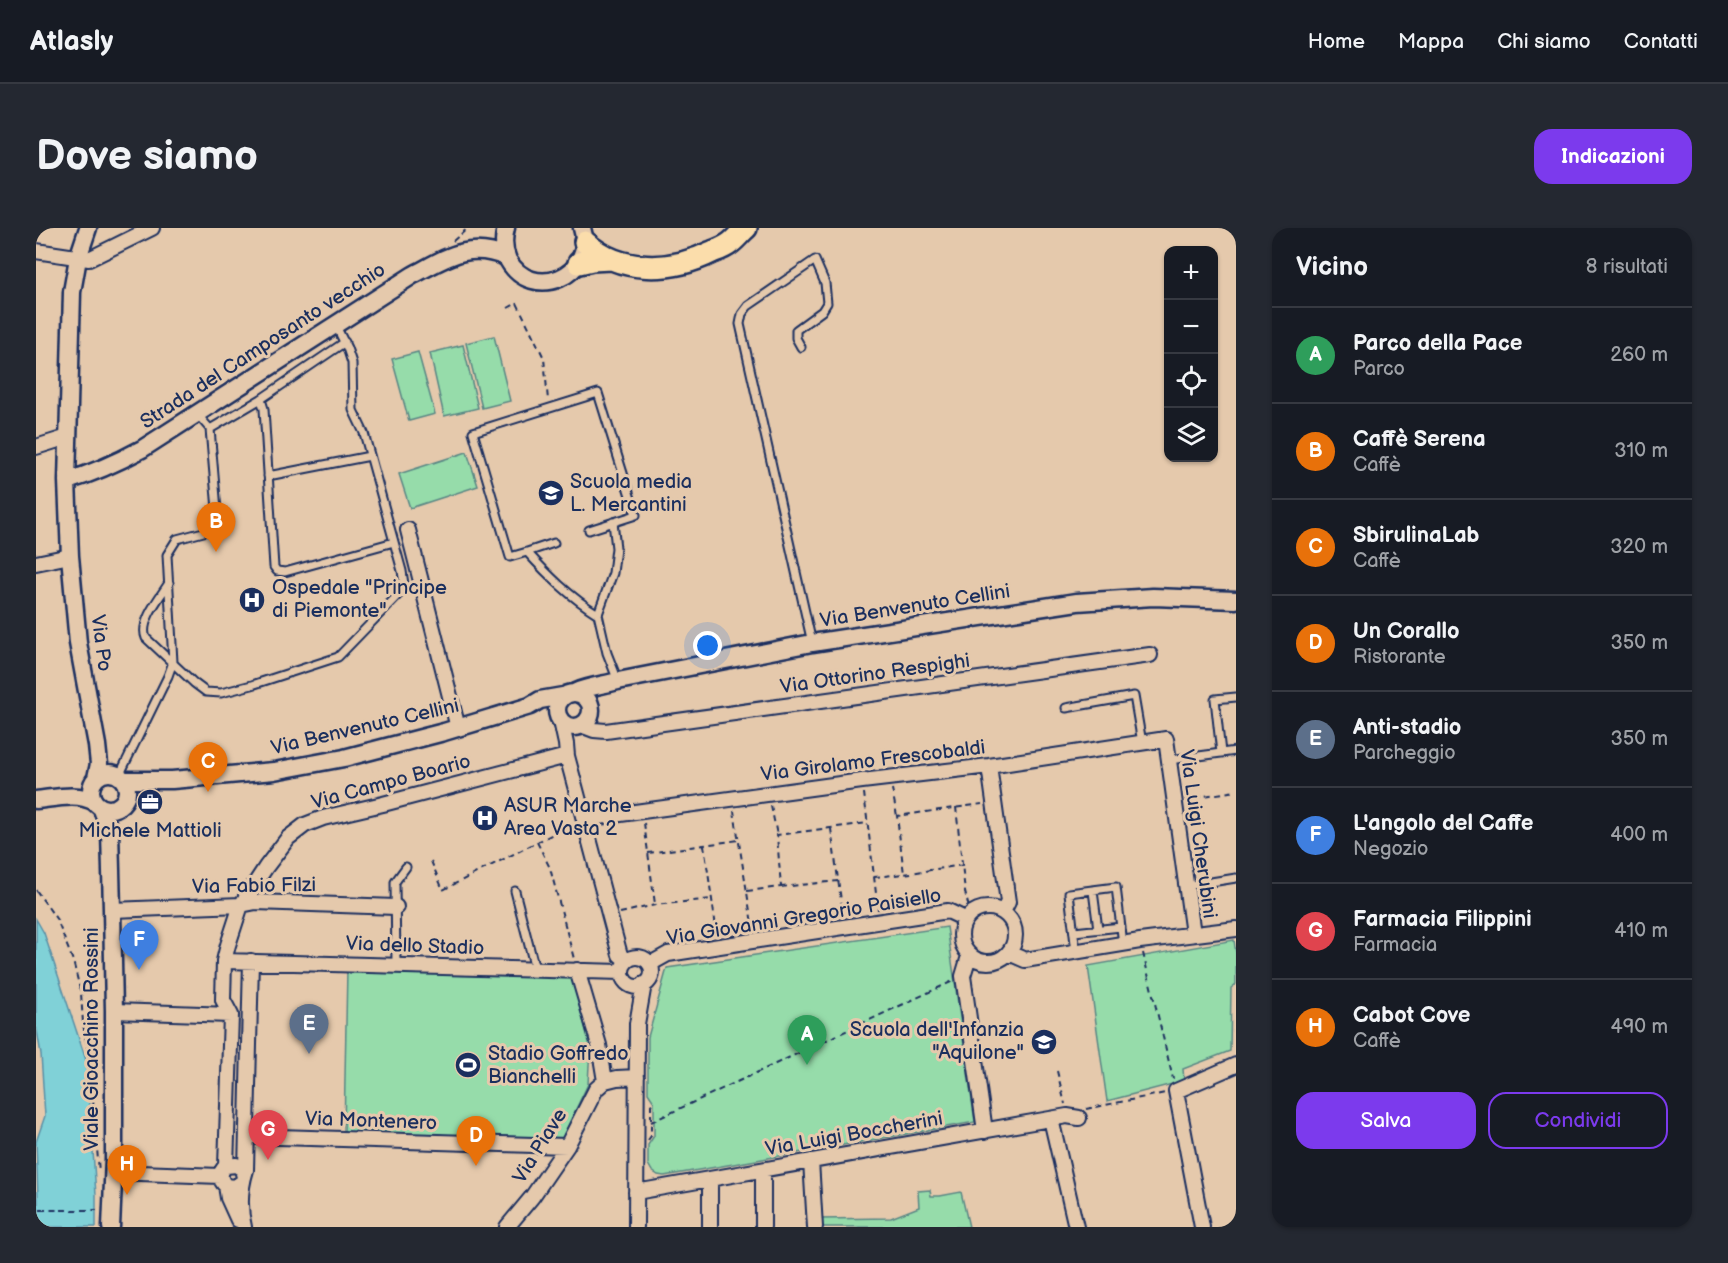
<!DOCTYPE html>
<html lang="it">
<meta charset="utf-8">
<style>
body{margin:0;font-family:"Balsamiq Sans",sans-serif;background:#242831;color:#f1f3f6}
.controls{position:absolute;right:18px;top:18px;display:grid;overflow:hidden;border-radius:12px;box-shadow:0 2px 4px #0004}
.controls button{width:54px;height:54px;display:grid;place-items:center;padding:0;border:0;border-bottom:2px solid #363941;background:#171b24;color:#f1f3f6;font:30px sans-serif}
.you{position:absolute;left:672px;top:418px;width:21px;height:21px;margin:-15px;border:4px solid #fff;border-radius:50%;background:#1a73e8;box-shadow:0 0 0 9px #1a73e833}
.badge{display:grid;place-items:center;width:39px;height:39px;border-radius:50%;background:#7c3aed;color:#fff;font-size:20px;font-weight:700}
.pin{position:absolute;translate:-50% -50px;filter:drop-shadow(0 2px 3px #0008)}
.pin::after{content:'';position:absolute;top:32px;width:21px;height:18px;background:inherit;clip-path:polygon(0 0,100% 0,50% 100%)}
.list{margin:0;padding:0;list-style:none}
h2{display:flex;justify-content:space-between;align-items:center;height:78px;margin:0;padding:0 24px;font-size:26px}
h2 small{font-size:20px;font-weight:400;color:#9ea1a6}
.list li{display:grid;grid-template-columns:39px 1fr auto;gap:18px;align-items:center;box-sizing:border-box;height:96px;padding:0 24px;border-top:2px solid #363941}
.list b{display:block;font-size:22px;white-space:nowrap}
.list p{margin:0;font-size:20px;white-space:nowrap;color:#9ea1a6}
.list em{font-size:20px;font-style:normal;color:#9ea1a6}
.actions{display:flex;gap:12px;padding:18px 24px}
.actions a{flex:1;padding:14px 0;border:2px solid #7c3aed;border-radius:18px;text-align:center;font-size:21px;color:#7c3aed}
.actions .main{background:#7c3aed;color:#fff}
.icon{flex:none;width:33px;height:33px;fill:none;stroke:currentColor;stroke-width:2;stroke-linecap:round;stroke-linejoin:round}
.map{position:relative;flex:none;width:1200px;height:999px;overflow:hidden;border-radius:18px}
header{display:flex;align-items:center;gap:36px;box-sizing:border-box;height:84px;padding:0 30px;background:#171b24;border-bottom:2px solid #363941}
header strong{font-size:28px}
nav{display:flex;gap:33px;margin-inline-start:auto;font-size:21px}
.intro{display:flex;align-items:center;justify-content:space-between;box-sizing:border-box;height:144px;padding:0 36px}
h1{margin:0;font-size:42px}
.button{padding:15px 27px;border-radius:18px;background:#7c3aed;color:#fff;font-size:21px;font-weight:700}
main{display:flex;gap:36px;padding:0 36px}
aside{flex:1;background:#171b24;border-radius:18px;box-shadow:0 2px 4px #0004}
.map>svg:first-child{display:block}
</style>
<header>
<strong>Atlasly</strong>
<nav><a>Home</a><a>Mappa</a><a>Chi siamo</a><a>Contatti</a></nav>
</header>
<div class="intro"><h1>Dove siamo</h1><a class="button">Indicazioni</a></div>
<main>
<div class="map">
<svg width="1200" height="999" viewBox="0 0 1200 999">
<rect width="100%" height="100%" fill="#e5c9ac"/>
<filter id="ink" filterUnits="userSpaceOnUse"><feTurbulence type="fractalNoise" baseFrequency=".0167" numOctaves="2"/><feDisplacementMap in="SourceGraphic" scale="12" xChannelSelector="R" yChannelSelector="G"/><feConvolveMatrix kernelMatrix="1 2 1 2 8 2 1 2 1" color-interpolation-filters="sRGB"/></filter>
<g filter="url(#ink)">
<path fill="#96dcaa" stroke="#588684" stroke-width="1.5" d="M458 108 474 173 446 180 430 115Z
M427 117 442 180 408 188 394 125Z
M382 124 399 186 373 193 356 131Z
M431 224 442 258 374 280 363 246Z
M911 699 939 894 628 948 622 947 616 943 612 936V917L618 908V874L612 865V809L631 740Z
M1198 712 1200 726V756L1195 760 1194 823 1147 841 1148 853 1071 873 1052 738Z
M311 741 536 749 554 818 552 856 526 910 308 904Z
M894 962 895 968H904L925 964 933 999H784V991L855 990 883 979 882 963Z"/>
<path fill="#80d1d7" stroke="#5890a7" stroke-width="1.5" d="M0 691 8 705 51 835 60 967V999H3L0 914 9 888 5 826 0 797Z"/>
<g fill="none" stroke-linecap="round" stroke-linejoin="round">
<defs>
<path id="service" d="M765 119 760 110V102L786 83 791 75 789 55 779 32 712 78 706 86 704 96 776 415
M225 171 228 181 238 339 241 343 249 344 358 314
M174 201 225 171 309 114
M232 248 334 228
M577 294 580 320 577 345 562 386 571 425 582 453
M553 302 600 287 562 165 437 204 474 329 491 324C512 347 534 369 562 386
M491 324 518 315
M133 355C124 369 103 394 110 410L158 455 170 464 185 465 216 457 302 429 364 365 368 356 366 343 328 205 317 182 316 135 311 120 300 98
M1030 480 1098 468 1106 515
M1185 525 1179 471 1200 469
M1133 532 1200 523
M83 548 132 448 137 434 131 327 141 311 175 302 180 299 182 293 174 201 161 186
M1150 658 1200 650
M479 663 499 741
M1057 663 1062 701
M1038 704 1085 699
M1040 724 1033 665 1080 659 1087 716
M360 737 359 654 370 639"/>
<path id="minor" d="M0 23 53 31 116 0
M0 219 32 209
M372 302 422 500
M0 335 34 328
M525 493 530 516 531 528 584 727 591 733
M545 497 558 502 570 503 1114 427
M953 538 972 674 967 684
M548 591 826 553 953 538 1130 511 1157 706
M925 707a27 27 0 1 1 54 0a27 27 0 1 1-54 0Z
M76 682 205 677 220 674 360 679
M973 725 989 732 1104 713 1200 701
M933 728 927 748 949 903
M586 744a15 15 0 1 1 30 0a15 15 0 1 1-30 0Z
M188 733 586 744
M614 736 632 726 912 683 929 691
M541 742 563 817 569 853
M78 783 195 787
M195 787 187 772 188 733 192 717 205 677 230 639 252 610 269 597 287 590 347 576 531 528
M1015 891 1040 999
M211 908 531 918
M775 933 779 999
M190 938 195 787
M727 942V999
M77 944 184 948
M674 952V999
M206 954 200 959 190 958C183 952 183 944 190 938L200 937 206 941 208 949
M190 958 192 970 202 992
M600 964 1031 888 1043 890
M208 999C203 979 204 961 210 942L215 733
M471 999 496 969 531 918 560 861 569 853 581 850 601 849
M600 999 601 796 608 756
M1166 999 1140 863 1200 837"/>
<path id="tertiary" d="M52 0 42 30 36 64 31 253 34 328 42 415 61 517 63 536 60 550
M470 0C467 11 467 21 472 32 496 75 561 48 546 0
M31 253C58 245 82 234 106 221L377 47C410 30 432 13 470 29
M540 464C553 458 568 457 582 453L776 415 1041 374 1117 369 1200 372
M521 482a17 17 0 1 1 34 0a17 17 0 1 1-34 0Z
M55 563a18 18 0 1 1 36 0a18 18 0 1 1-36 0Z
M88 552H136L238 543 308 530 408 504 494 478 504 472 527 468
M0 572C20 570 41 564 59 574
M65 579 74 603 76 682 78 783V931L75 999"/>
<path id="primary" d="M549 14C584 46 636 44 676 24 681 22 688 20 693 16 699 12 704 5 710 0
M543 35 556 32 575 31"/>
</defs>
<use href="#service" stroke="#1b2f5e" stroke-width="11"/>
<use href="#minor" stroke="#1b2f5e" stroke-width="18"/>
<use href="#tertiary" stroke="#1b2f5e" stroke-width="21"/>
<use href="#primary" stroke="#1b2f5e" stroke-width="26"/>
<path stroke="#1b2f5e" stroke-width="2" stroke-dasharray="6 4.5" stroke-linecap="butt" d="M417 13 432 0
M472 80 481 75 508 130 512 172
M856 561 861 588
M828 565 842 682
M1149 571 1200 563
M735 578 741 607
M920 579 929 664 933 680
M698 583 717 702
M608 595 619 676
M795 601 807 687
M501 614 514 640 538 731
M668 617 681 706
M612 625 703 612
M395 633 407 662 519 605
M927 637 868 646 861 588 946 576
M838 649 868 646
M745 659 802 653
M0 662 21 692 37 733 45 765 47 795 54 838 63 944
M711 663 745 659 741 607 832 595
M584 685 619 677 676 671
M1107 725 1137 851
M1021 843 1029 876
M1050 881 1129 865
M615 894 917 753
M612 912 615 908V876L612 872
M0 999V982H61"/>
<use href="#service" stroke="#e5c9ac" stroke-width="7"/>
<use href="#minor" stroke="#e5c9ac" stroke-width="14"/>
<use href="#tertiary" stroke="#e5c9ac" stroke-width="16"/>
<use href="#primary" stroke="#fbddab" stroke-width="21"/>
</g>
</g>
<defs>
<symbol id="school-disc" viewBox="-11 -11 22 22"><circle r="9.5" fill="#1b2f5e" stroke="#e5c9ac"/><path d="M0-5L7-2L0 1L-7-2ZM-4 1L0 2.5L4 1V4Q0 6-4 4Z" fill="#fff"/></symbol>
<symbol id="hospital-disc" viewBox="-11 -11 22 22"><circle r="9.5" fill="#1b2f5e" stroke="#e5c9ac"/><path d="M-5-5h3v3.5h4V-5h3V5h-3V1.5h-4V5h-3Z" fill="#fff"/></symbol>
<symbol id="office-disc" viewBox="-11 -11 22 22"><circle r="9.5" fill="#1b2f5e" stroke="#e5c9ac"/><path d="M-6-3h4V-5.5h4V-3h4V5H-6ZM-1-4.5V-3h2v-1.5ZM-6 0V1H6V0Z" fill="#fff"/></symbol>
<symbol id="stadium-disc" viewBox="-11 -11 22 22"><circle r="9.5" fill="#1b2f5e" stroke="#e5c9ac"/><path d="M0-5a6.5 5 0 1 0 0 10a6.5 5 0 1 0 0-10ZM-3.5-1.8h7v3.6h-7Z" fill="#fff"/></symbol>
</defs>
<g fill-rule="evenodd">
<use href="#school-disc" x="500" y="250" width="30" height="30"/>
<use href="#hospital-disc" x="201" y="357" width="30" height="30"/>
<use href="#office-disc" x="99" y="559" width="30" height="30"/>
<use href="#hospital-disc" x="434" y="575" width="30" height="30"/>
<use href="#school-disc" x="993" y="799" width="30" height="30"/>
<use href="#stadium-disc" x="417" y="822" width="30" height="30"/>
</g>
<g text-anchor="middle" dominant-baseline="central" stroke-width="6" stroke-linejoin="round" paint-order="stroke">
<g font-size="20" fill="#1b2f5e" stroke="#e5c9ac">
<text transform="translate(227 118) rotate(-33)">Strada del Camposanto vecchio</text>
<text transform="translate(879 378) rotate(-9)">Via Benvenuto Cellini</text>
<text transform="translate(65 415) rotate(83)">Via Po</text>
<text transform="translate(839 446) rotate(-8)">Via Ottorino Respighi</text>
<text transform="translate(329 499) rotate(-13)">Via Benvenuto Cellini</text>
<text transform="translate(837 533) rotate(-7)">Via Girolamo Frescobaldi</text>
<text transform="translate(355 554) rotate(-15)">Via Campo Boario</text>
<text transform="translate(1162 606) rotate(82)">Via Luigi Cherubini</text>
<text transform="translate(218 658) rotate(-1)">Via Fabio Filzi</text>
<text transform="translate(768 689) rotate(-9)">Via Giovanni Gregorio Paisiello</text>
<text transform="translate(379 718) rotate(2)">Via dello Stadio</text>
<text transform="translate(56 811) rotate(-90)">Viale Gioacchino Rossini</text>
<text transform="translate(335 893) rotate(2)">Via Montenero</text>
<text transform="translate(818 906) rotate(-10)">Via Luigi Boccherini</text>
<text transform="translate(504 918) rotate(-58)">Via Piave</text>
</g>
<g font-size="20" fill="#1b2f5e" stroke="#e5c9ac" text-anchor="start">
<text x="534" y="254">Scuola media<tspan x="534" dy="23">L. Mercantini</tspan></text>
<text x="236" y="360">Ospedale "Principe<tspan x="236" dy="23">di Piemonte"</tspan></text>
<text x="468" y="578">ASUR Marche<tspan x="468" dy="23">Area Vasta 2</tspan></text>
<text x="114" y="603" text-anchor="middle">Michele Mattioli</text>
<text x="988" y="802" text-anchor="end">Scuola dell'Infanzia<tspan x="988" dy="23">"Aquilone"</tspan></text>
<text x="452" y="826">Stadio Goffredo<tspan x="452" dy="23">Bianchelli</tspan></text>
</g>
</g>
</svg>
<div class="controls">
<button>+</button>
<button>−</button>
<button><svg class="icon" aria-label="locate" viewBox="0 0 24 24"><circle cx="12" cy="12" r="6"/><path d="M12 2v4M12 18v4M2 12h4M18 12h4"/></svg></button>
<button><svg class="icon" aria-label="layers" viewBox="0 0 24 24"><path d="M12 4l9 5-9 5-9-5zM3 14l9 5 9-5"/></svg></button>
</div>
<div class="you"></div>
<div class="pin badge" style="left:771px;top:837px;background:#2e9e5b">A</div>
<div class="pin badge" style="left:180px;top:324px;background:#e8710a">B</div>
<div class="pin badge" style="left:172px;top:564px;background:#e8710a">C</div>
<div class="pin badge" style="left:440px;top:938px;background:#e8710a">D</div>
<div class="pin badge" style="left:273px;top:826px;background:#5c6f8a">E</div>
<div class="pin badge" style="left:103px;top:742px;background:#3f7fe0">F</div>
<div class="pin badge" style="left:232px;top:932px;background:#e0444e">G</div>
<div class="pin badge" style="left:91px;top:967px;background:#e8710a">H</div>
</div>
<aside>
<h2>Vicino<small>8 risultati</small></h2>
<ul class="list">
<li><span class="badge" style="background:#2e9e5b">A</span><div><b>Parco della Pace</b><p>Parco</p></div><em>260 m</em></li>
<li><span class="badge" style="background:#e8710a">B</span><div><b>Caffè Serena</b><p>Caffè</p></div><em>310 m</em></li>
<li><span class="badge" style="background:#e8710a">C</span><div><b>SbirulinaLab</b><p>Caffè</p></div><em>320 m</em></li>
<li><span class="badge" style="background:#e8710a">D</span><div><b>Un Corallo</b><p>Ristorante</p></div><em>350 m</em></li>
<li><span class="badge" style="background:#5c6f8a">E</span><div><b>Anti-stadio</b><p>Parcheggio</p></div><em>350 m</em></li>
<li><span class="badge" style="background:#3f7fe0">F</span><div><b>L'angolo del Caffe</b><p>Negozio</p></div><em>400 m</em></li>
<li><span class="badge" style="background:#e0444e">G</span><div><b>Farmacia Filippini</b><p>Farmacia</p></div><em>410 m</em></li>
<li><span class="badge" style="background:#e8710a">H</span><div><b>Cabot Cove</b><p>Caffè</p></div><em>490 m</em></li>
</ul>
<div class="actions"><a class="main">Salva</a><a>Condividi</a></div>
</aside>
</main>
